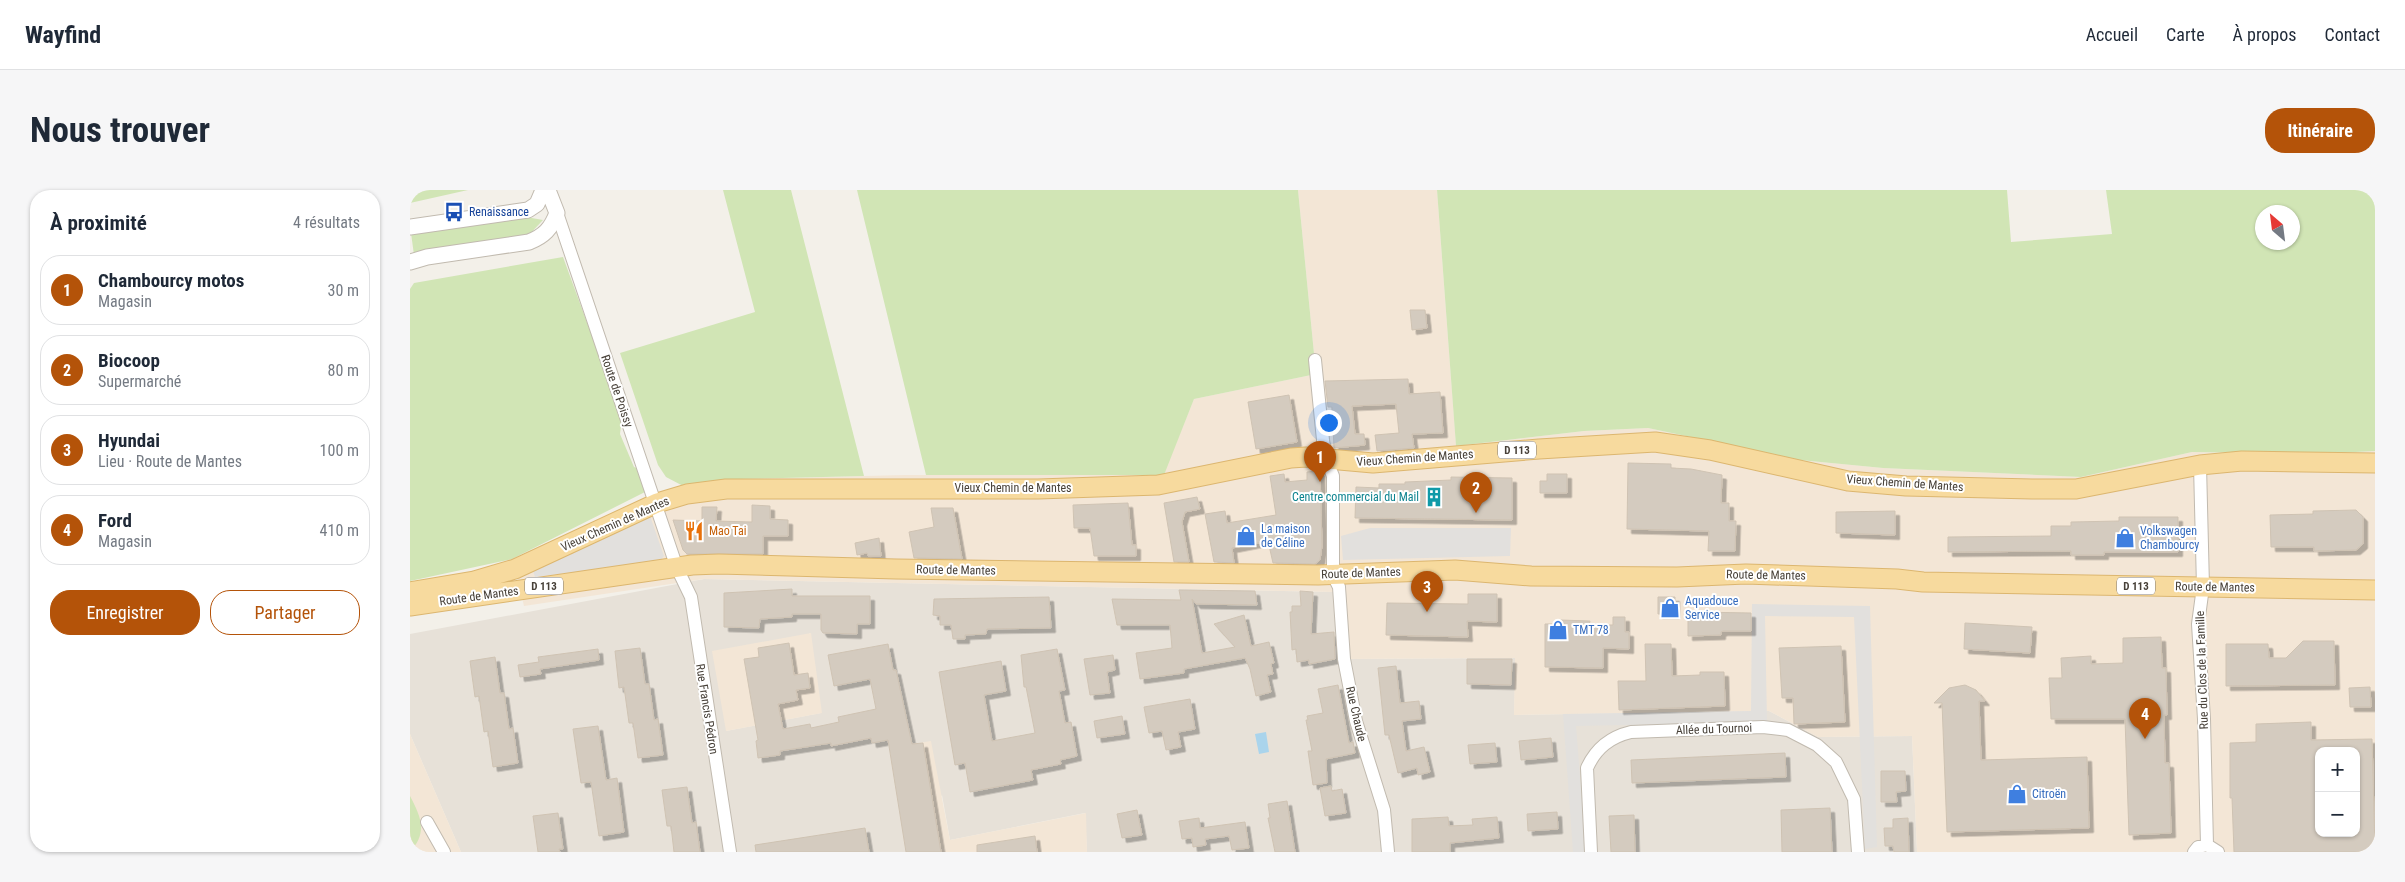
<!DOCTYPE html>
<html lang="fr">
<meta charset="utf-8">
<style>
body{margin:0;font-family:"Roboto Condensed",sans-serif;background:#f6f6f7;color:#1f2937}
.controls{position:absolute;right:15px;bottom:15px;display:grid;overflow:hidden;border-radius:10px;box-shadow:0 1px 4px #0004}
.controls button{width:45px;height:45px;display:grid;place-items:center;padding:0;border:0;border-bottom:1px solid #e0e1e3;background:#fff;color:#1f2937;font:25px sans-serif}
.compass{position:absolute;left:1845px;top:15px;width:45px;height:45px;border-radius:50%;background:#fff;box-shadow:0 1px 4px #0004;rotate:332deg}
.you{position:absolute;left:918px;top:232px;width:18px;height:18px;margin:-12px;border:4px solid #fff;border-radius:50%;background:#1a73e8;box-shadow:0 0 0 8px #1a73e833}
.badge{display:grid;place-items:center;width:32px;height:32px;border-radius:50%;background:#b45309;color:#fff;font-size:16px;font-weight:700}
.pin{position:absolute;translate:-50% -41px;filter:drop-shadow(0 1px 2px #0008)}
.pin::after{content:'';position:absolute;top:26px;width:18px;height:15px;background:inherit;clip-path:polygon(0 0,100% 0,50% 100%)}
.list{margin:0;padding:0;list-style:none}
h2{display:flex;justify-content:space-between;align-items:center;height:65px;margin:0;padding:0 20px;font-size:21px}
h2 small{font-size:16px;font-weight:400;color:#747a83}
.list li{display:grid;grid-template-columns:32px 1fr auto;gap:15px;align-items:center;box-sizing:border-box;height:70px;margin:0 10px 10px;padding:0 10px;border:1px solid #e0e1e3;border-radius:20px}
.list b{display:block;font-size:19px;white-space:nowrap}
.list p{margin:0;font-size:16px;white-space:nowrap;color:#747a83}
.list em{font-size:16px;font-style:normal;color:#747a83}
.actions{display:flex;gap:10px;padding:15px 20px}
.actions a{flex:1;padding:11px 0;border:1px solid #b45309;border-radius:20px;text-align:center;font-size:18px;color:#b45309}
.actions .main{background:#b45309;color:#fff}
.map{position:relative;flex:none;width:1965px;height:662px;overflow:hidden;border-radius:20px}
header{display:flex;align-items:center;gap:30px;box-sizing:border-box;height:70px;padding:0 25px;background:#fff;border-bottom:1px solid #e0e1e3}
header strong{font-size:24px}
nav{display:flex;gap:28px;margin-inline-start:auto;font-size:18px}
.intro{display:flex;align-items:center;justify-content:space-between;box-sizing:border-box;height:120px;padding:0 30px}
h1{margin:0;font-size:35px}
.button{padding:12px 22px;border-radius:20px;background:#b45309;color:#fff;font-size:18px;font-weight:700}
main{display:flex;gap:30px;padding:0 30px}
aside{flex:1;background:#fff;border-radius:20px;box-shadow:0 1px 4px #0004}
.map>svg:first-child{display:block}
</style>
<header>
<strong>Wayfind</strong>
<nav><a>Accueil</a><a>Carte</a><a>À propos</a><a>Contact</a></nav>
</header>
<div class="intro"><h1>Nous trouver</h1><a class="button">Itinéraire</a></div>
<main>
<aside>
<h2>À proximité<small>4 résultats</small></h2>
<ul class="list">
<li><span class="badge">1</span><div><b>Chambourcy motos</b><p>Magasin</p></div><em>30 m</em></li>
<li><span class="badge">2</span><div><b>Biocoop</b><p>Supermarché</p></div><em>80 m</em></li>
<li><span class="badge">3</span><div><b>Hyundai</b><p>Lieu · Route de Mantes</p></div><em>100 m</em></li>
<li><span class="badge">4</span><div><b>Ford</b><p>Magasin</p></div><em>410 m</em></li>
</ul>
<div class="actions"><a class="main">Enregistrer</a><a>Partager</a></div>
</aside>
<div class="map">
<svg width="1965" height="662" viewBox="0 0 1965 662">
<defs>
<filter id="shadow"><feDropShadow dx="4.5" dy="4.5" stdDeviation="0" flood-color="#0004"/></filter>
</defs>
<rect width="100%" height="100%" fill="#f3f0e9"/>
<path fill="#e7e1d8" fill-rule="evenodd" d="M294 389 926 402 934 469 1106 468 1104 525 1359 521 1408 547 1502 546 1507 662H677L675 623 540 650 532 605 496 662H51L0 544V444ZM400 443 411 523 316 541Z"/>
<path fill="#f3e6d6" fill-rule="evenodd" d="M888 0H1027L1046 256 1174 241 1238 238 1390 270 1473 278 1671 287 1782 262 1907 264 1965 261V662H1507L1502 546 1408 547 1359 521 1104 525 1105 468 934 469 925 402 294 389 114 416 104 374 275 297 328 289 495 285H753L784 209 906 184ZM1909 561H1946V643H1909Z
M401 443 412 523 316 541 302 461Z
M0 544 51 662H0Z
M521 551 540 650 676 623 677 662H496L479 558Z"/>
<path fill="#d1e5b5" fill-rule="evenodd" d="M0 0H58L0 13Z
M313 0H381L454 286 328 289 275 297 256 287 248 275 210 163 345 122Z
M447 0H888L906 184 784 209 754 285H516Z
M1027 0H1597L1601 52 1702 44 1696 0H1965V261L1907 264 1782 262 1671 287 1473 278 1390 270 1238 238 1174 241 1046 256ZM1852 22H1882V52H1852Z
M116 27 133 30 117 47 4 65 1 43Z
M153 67 212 228 210 244 224 277 232 280 237 301 102 369 0 391V99L4 93Z
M0 606C11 627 18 642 0 662Z"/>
<path fill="#e2e0dd" d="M239 323 254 366 249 372 125 387 122 378Z
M960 338H1101L1100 366 933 370 931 346Z
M1342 414 1460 416 1467 657 1455 659 1444 427 1355 426 1357 532 1166 536 1176 662H1163L1153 524 1341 521Z"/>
<path fill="#aad4ec" d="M856 542 859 562 849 564 845 544Z"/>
<path fill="#d4cbbf" stroke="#cfc3b3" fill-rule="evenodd" filter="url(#shadow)" d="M1000 120H1015L1017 138 1002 140Z
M998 189 999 204 1030 202 1033 243 1002 244 1004 258 967 261 965 245 989 243 986 214 942 216 945 244H954L955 255 924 258 922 217H918L915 191Z
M879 205 887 252 846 259 838 212Z
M1218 273 1261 274V278L1281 279 1312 285 1311 313H1319V331H1326L1325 361H1298L1299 341 1217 339Z
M910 281 912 356 910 370 905 374 863 373 858 351 822 358 824 373 804 372 795 324 815 321 817 333 866 325 860 286 874 284 875 292 897 290V282Z
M1137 284H1157V303H1130V291H1137Z
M1041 287 1102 288V330L945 328 946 297 969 298V294H995V292L1041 290Z
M787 307 790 319 775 322 772 332 779 372H764L754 313Z
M718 313 722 355H726V366H684L680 338H664L663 315Z
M342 315 360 316V329L378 330V346H353V364H277L273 360 263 330 292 331V317H307L306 331 342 332Z
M521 318H543L552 369 504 368 499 342 524 337Z
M1946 320 1953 327V354L1946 360 1904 361V357H1861L1860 325 1903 324V321Z
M1485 321V345L1426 343V322Z
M1709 327H1768V362H1694V365H1661V361L1538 362V347L1641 346V336H1661V332L1709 331Z
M469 348 471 366H458L457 363 447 365 445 353Z
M382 399V406H460V434H447V444L413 443 411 440V424H382V427L350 429 349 438 314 437V403Z
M769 400 845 401 847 415 786 414 782 409 792 463 825 457 804 434 834 425 841 456 859 452 864 473 861 474 863 484 857 485 861 502 846 506 840 479 835 468 774 479V483L730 489 726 463 762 458 760 435H707L702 409 771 410Z
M890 401 903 402 901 444 924 442 925 469 899 474V470L887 472 886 459 882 460 880 422H882V416H891Z
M1058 404H1087V432L1057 431 1058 447 976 445 977 413 1058 414Z
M639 407 641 438 577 439 576 444 555 445V449H543L541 435H530V426L523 425 524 409Z
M1248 407H1265V424H1248Z
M1288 422 1341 423V441H1313L1311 442V445L1278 446V424Z
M1203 427H1215V442H1219V459L1193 458V478L1135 477V434H1150V430L1180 431 1179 435H1203Z
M1555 433 1622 437 1620 463 1554 459Z
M1751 447 1752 478H1756L1757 525H1754L1755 573H1759L1761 643 1719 645 1715 529H1641L1639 488H1652L1651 468 1681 466V474L1713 473V448Z
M1893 451H1924L1925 495 1816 496V454H1858L1859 468H1876Z
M379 453 384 485 398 483 400 498 386 500 388 510 368 514 373 539 400 534 401 538 429 532 428 527 466 519 460 489 424 496 418 465 478 454 483 480H486L502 554 513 553 531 662H496L478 550 462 553 461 548 421 556V553L370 561V565L348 568 346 551 348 550 334 469 349 467 348 458Z
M1235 454H1261L1262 486 1290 485V482H1314L1315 516 1209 520 1208 491H1236Z
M1431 456 1435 532 1384 534 1383 508H1372L1369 458Z
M230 458 235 494H239L244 530 248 529 253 565 228 568 223 533H219L214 497 209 498 205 461Z
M188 459 189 470 130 479 131 484 110 487 108 475 129 472 128 467Z
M647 459 655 500 649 501 655 533 661 532 667 566 650 570 651 574 621 580 623 590 560 602 555 573 545 575 529 482 591 471 596 501 574 505 582 551 625 543 616 497H614L611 465Z
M703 465 705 480 697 482 700 503 680 505 674 469Z
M85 467 90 503H94L99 539 103 538 108 573 83 577 78 541 74 542 69 506 65 507 60 471Z
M1057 469H1102L1101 495 1057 494Z
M986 476 990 513 1009 511 1011 529 992 531 996 561 1014 557 1020 582 1008 585 1007 578 988 583 979 545H975L968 478Z
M928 495 939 553 943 552 945 563 916 569 917 593 903 595 898 561H902L896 530H898L897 526 913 523 908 499Z
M1555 495 1566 500 1575 511H1569L1571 570 1677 567 1679 638 1537 642 1532 513H1524L1539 498Z
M1960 497 1961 517H1940L1939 498Z
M780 509 785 539 768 542 771 557 756 560 752 541 739 543 734 517Z
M712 526 715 544 687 548 684 531Z
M1901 532V550L1962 549 1965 662H1824L1822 608H1820V553L1846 552V534ZM1909 561H1946V643H1909Z
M188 536 196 590 207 588 214 642 189 646 181 592 171 593 163 539Z
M1141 548 1143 567 1111 570 1109 551Z
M1085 553 1087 572 1060 574 1058 555Z
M1375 563 1376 587 1222 593 1221 570Z
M1471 581H1495L1496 601 1486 602 1487 612H1471Z
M921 596 922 601 932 599 936 623 915 626 910 598Z
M277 597 282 633 286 632 290 662H264L261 636H257L252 600Z
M877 611 885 662H865L858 628H860L858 614Z
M1420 618 1422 662H1372L1371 620Z
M727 620 732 645 712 648 707 624Z
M1147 622 1148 639 1118 641 1117 624Z
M148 623 153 659H149L150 662H128L123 626Z
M1224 625 1225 662H1201L1199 626Z
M1038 627 1039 636 1063 635 1062 629 1087 627 1089 648 1040 653V662H1002V629Z
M789 628 790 638 835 632 839 658 822 660 819 646 795 649 796 655 783 657 782 648 772 649 769 631Z
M1498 628 1499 662H1484L1483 656H1475L1474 638H1483V629Z
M455 638 459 662H346L345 655Z
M625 646 627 662H567V655Z"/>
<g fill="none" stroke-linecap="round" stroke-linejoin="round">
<defs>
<path id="minor" d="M147 23 267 378 281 407 320 662
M905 170 913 250 916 269 923 286V385L929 397 934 469 946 531 974 620 978 662
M1790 275 1793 397 1788 434 1794 529 1797 655
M17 632 34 662
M1181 662 1177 578C1186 558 1200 547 1221 542L1353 537 1378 540 1407 555 1426 572 1444 609 1448 662
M1784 662 1788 657 1797 655 1808 662"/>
<path id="tertiary" d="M0 37 118 20 127 14 133 0
M0 72 17 67 119 52C134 46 141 39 147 23L138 0"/>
<path id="primary" d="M0 402 64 391 105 379 247 313 277 304 316 299H628L748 295 881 268 896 267 963 273 1129 259 1245 252 1300 260 1438 291 1496 296 1622 299H1666L1790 275 1832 271 1965 273
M0 416 282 375 309 374 486 379 908 385 1045 380 1121 386 1267 387 1336 384 1487 389 1513 392 1965 400"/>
</defs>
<use href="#minor" stroke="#c1baaf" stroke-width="14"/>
<use href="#tertiary" stroke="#c1baaf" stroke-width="17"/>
<use href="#primary" stroke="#dcb66f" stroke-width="21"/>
<use href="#minor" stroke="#fff" stroke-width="12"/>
<use href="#tertiary" stroke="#fff" stroke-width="15"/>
<use href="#primary" stroke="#f7da9e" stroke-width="19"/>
</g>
<defs>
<symbol id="bus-bare" viewBox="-9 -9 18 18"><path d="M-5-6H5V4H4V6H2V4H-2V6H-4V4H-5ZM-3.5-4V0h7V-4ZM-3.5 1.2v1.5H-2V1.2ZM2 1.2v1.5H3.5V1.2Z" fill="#1a4fb4" stroke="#fff" stroke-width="2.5" paint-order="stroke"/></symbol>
<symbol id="building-bare" viewBox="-9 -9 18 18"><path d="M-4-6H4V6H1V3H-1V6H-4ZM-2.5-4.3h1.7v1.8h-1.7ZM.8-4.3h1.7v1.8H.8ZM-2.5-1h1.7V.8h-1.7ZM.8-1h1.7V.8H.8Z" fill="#0f9aa8" stroke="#fff" stroke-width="2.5" paint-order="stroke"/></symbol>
<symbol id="restaurant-bare" viewBox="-9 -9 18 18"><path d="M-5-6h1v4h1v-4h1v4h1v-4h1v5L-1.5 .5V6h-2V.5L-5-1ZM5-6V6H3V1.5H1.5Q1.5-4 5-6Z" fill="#e8710a" stroke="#fff" stroke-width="2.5" paint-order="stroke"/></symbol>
<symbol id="shop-bare" viewBox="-9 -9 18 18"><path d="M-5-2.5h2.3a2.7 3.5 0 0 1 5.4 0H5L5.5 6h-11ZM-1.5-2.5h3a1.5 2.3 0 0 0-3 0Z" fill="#3f7fe0" stroke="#fff" stroke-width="2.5" paint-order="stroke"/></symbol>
</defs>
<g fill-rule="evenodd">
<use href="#bus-bare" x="30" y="8" width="28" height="28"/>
<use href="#building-bare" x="1010" y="293" width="28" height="28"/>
<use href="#restaurant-bare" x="270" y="327" width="28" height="28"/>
<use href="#shop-bare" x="822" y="332" width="28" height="28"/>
<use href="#shop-bare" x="1701" y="334" width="28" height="28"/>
<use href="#shop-bare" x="1246" y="404" width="28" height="28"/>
<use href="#shop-bare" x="1134" y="426" width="28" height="28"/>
<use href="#shop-bare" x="1593" y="590" width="28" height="28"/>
</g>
<g text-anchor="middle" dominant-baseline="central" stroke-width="4" stroke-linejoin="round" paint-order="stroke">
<g fill="#fff" stroke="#7e7974" stroke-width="1">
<rect x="1088" y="251.5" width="38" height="17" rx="4"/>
<rect x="115" y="387.5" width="38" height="17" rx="4"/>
<rect x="1707" y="387.5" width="38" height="17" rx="4"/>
</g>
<g font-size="11" font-weight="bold" fill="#474038">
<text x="1107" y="260">D 113</text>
<text x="134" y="396">D 113</text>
<text x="1726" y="396">D 113</text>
</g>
<g font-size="12" fill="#164399" stroke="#fff" text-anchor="start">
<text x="59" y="22">Renaissance</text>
</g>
<g font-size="12" fill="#474038" stroke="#fff">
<text transform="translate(207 201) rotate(71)">Route de Poissy</text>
<text transform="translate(1005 268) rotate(-4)">Vieux Chemin de Mantes</text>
<text transform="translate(1495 293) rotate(4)">Vieux Chemin de Mantes</text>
<text x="603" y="298">Vieux Chemin de Mantes</text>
<text transform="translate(205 334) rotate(-24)">Vieux Chemin de Mantes</text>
<text transform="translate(546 380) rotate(1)">Route de Mantes</text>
<text transform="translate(951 383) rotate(-2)">Route de Mantes</text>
<text transform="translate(1356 385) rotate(1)">Route de Mantes</text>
<text transform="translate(1805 397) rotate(1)">Route de Mantes</text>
<text transform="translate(69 406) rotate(-8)">Route de Mantes</text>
<text transform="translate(1792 480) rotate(-92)">Rue du Clos de la Famille</text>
<text transform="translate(297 519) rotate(81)">Rue Francis Pédron</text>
<text transform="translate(946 524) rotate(77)">Rue Chaude</text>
<text transform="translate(1304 539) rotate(-2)">Allée du Tournoi</text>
</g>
<g font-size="12" fill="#0d838f" stroke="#fff" text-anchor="end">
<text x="1009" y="307">Centre commercial du Mail</text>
</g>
<g font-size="12" fill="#366cbe" stroke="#fff" text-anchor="start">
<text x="851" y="339">La maison<tspan x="851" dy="14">de Céline</tspan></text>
<text x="1730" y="341">Volkswagen<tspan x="1730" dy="14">Chambourcy</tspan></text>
<text x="1275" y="411">Aquadouce<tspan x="1275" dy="14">Service</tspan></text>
<text x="1163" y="440">TMT 78</text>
<text x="1622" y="604">Citroën</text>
</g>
<g font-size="12" fill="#c56008" stroke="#fff" text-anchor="start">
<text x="299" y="341">Mao Tai</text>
</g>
</g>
</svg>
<div class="controls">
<button>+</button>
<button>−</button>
</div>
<svg class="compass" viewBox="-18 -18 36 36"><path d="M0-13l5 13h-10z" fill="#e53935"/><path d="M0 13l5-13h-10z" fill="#747a83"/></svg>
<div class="you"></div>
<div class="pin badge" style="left:910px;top:292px">1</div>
<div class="pin badge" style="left:1066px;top:323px">2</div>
<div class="pin badge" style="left:1017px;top:422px">3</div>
<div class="pin badge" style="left:1735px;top:549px">4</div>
</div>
</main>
